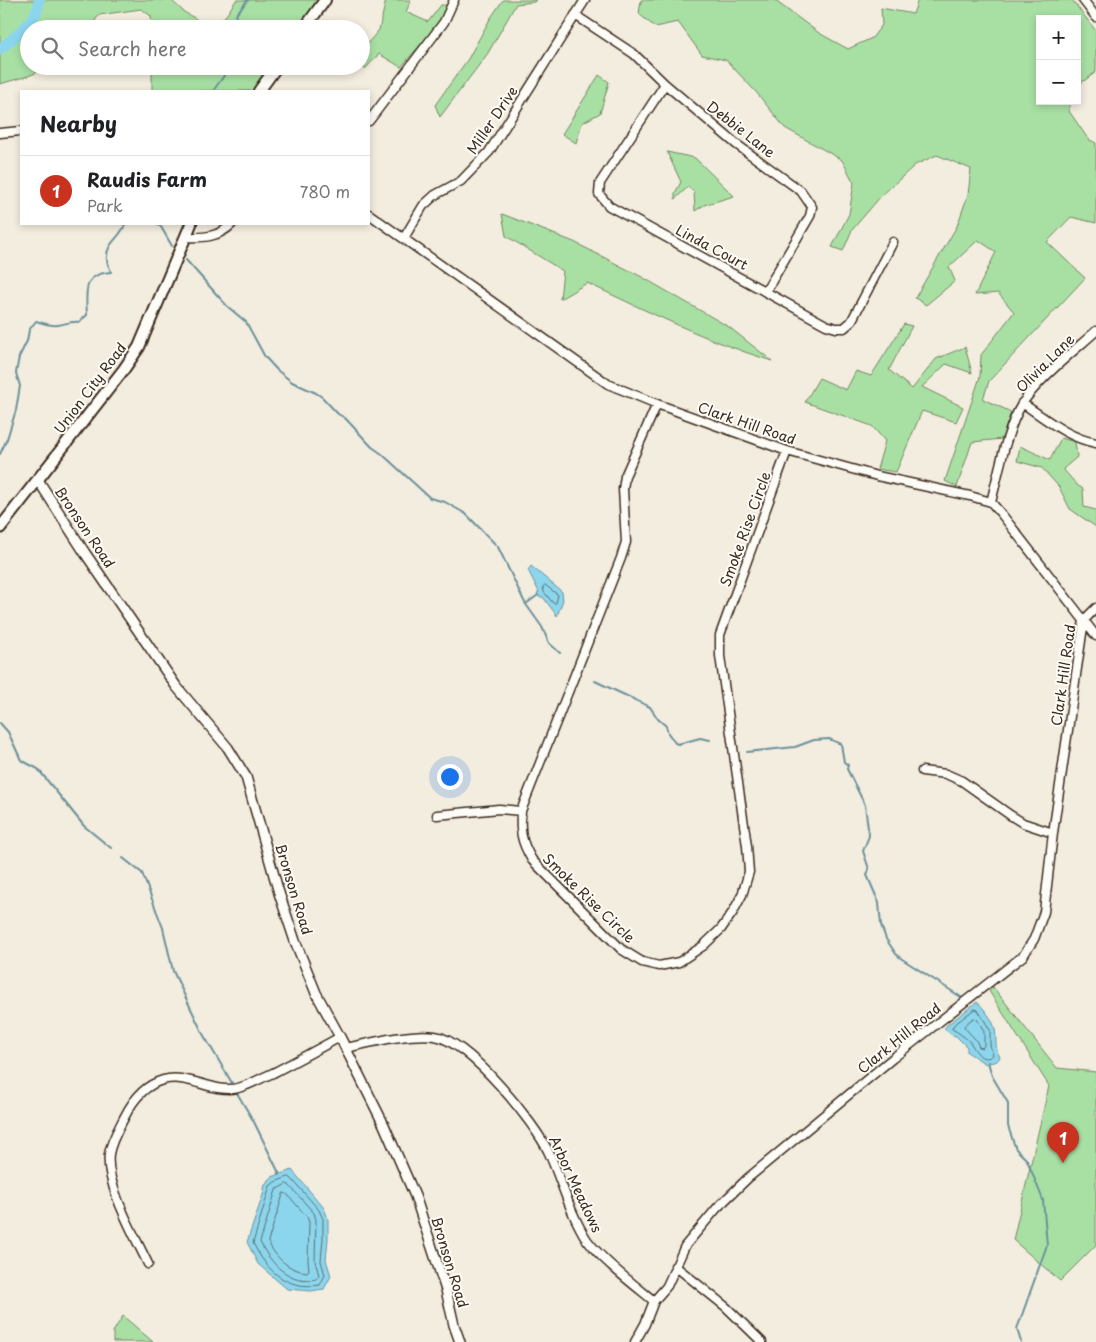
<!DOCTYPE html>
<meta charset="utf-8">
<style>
body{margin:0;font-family:"Playpen Sans",sans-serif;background:#f6f6f6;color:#202124}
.controls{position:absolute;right:15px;top:15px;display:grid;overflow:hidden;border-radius:0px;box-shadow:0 2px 8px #0003}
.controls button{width:45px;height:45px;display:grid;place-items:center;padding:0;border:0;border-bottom:1px solid #e0e0e0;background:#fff;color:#202124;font:25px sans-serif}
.you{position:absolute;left:449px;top:776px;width:18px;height:18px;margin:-12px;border:4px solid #fff;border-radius:50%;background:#1a73e8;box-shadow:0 0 0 8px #1a73e833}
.badge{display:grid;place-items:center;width:32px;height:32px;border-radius:50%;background:#c8321e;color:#fff;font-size:16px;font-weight:700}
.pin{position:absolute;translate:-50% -41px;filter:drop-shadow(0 1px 2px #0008)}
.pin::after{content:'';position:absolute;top:26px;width:18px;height:15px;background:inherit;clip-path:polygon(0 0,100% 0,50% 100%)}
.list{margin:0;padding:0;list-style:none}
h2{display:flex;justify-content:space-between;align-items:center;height:65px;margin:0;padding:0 20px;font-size:21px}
h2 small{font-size:16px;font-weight:400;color:#757577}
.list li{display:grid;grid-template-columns:32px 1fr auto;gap:15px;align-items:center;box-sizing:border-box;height:70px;padding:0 20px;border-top:1px solid #e0e0e0}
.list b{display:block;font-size:19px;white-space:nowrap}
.list p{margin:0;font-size:16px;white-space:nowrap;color:#757577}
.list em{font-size:16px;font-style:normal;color:#757577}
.icon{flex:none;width:28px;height:28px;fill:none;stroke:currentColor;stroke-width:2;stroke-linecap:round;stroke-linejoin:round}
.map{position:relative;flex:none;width:1096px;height:1342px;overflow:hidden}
.search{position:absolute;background:#fff;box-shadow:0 2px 8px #0003;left:20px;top:20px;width:350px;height:55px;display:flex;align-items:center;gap:12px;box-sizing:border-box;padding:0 18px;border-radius:28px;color:#757577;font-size:19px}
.panel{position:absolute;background:#fff;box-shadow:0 2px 8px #0003;left:20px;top:90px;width:350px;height:135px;border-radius:0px}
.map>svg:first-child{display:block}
</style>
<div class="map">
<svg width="1096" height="1342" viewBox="0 0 1096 1342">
<rect width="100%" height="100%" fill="#f3eddf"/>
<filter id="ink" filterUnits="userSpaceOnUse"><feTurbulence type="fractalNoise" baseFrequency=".02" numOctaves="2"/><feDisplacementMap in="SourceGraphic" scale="10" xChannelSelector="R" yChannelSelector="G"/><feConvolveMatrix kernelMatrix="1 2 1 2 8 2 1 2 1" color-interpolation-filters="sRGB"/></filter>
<g filter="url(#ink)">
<path fill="#a8e0a4" stroke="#728561" d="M0 0H171L184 12 213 29H152L151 16 141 9 99 15 89 29H29V66H50L31 75 0 84Z
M236 0H321L299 29H213L227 14Z
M386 0H411L406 12 428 22 441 5H447L441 21 401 67 379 54 365 69 361 66V51L379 30Z
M503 0H536L534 2 516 4 488 53 440 117 435 105 468 59 490 19Z
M641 0H774L819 33 848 49 872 38 882 25 881 8 913 14 918 0H1072L1096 31V72L1077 86V19H1040V101H1071L1069 111 1088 139 1096 143V223L1071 217 1047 242 1085 278 989 381 983 399 1011 412 1002 439 972 442 957 487 945 481 980 377 981 355 1014 312 998 293 975 295 996 252 978 240 949 267 955 281 926 305 915 298 957 226 968 195 971 169 937 155 915 165 881 196 852 230 843 251 832 247 849 214 854 183 842 160 785 128 756 92 726 60 702 55 678 22 655 27 639 14Z
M152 66H272L255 91H152Z
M599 75 609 82 600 113 582 123 576 143 562 134Z
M667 152 695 158 734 196 704 205 695 211 694 192 688 187 675 199V193L681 182Z
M502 214 574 242 642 277 729 327 772 361C707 341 647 311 587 283L560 299 563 271 506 236Z
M904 324 912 326 889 370 912 389 936 359 965 347 972 373 946 364 922 387 963 407 956 422 922 411 896 472 877 469 885 441 872 426 805 402 819 378 846 390 856 371 871 376Z
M1061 438 1075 442 1077 457 1063 469 1077 485 1083 489 1084 507 1096 510V527L1070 509 1059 487 1042 468 1017 461 1020 446 1050 460Z
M993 987 1057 1068 1096 1072V1245L1060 1281 1013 1240 1049 1086 989 991Z
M123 1316 153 1342H113V1332Z"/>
<path fill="#8cd6ed" stroke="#6c919a" d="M531 566 562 592 563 600 557 616 543 597H539L537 593 539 592 528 570Z
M977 1002C984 1008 993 1020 995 1029 997 1040 994 1047 1000 1057L997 1061 986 1064 967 1052V1047L956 1036 952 1035 944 1029 947 1025Z
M292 1170 324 1208 328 1219V1239L326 1260 331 1276 324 1289 311 1291 287 1289 258 1264 247 1242 263 1195 265 1184 272 1177Z"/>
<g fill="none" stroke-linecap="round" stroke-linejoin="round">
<path stroke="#5b6f71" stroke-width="1" d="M545 585 558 595 556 603H553L544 592 543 587Z
M975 1009 978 1010 990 1030V1045L993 1055C981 1065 974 1047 969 1041 963 1036 958 1032 952 1029L953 1026Z
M974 1018 977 1019 984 1031V1046L982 1048 979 1047 976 1040 964 1027 965 1025Z
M289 1177 291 1178 319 1210 323 1219V1239L321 1261 325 1275 320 1285C286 1290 267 1271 253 1243L270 1186 275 1182Z
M287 1184 289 1185 314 1213 316 1220 315 1261 319 1275 316 1279C289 1284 271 1264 260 1242L276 1190Z
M284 1193 287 1194 307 1217 309 1222 308 1261 309 1270 307 1272C288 1270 276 1258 268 1242Z"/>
<path stroke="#6c919a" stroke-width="2" d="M234 29 233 26 237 13 248 0
M213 91 231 66
M157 224 161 227 172 246
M186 260 227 306 246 322 265 357 277 370 292 382 316 393 322 397 338 414 345 418 372 447 382 454 430 498 445 502 466 514 498 547 525 603 542 627 549 643 560 653
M0 454 7 439 16 410 20 386 16 373 19 357 27 341 29 330 36 321C43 323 50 326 58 325 66 324 70 321 79 322L87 315C86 292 82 274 111 272 110 268 107 264 107 260 105 243 121 238 125 224
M526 604 538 595
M595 681 650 707 658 719 666 726 668 733 675 743 678 744 700 738 710 740
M0 723 8 732 21 760 38 769 84 826 111 848
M747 752 795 747 814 740 829 739 841 744 844 762 848 765 847 769 865 805 869 836 863 851 869 869 867 875 879 903 881 925 886 939 896 954 902 959 961 997
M123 858 142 873 163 928 173 971 203 1034 232 1083
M988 1062 992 1076 1008 1103V1126L1013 1141 1016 1149 1027 1160 1043 1200 1047 1245 1017 1329 1021 1342
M237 1093 254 1122 280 1175"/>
<path stroke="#8cd6ed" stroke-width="11" d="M0 49C13 39 40 18 39 0"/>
<defs>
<path id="minor" d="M1083 0 1096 17
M575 15 634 54 665 84 736 144 801 191 812 207 810 216 766 291
M665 84 600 183 599 194 609 206 826 325 836 328H844L851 322 893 242
M369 121 444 22 454 0
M0 133 21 131
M369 214 608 384 657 404 787 451 877 476 970 496 991 502 1003 516 1096 636
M186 237C204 238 219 237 232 224
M404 238 423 206 435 195 461 181 489 152 585 0
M1022 403C1046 419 1068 438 1096 443
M657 404 625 476 623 489 626 542 621 558 521 811C520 833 521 841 532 860L621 949 642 962 659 966 679 962 703 946 721 929 733 912 742 895 749 872 747 846 720 656V635L787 451
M991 502C999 472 1006 430 1022 404 1038 379 1074 351 1096 331
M1084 620 1096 608
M922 771 946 774 962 781 1010 815 1023 823 1053 833
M437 815 499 809 521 811
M346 1048C369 1043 412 1032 435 1036 469 1041 535 1123 549 1153 562 1182 570 1214 587 1240 603 1261 633 1284 654 1301
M148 1264C135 1236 105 1185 109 1154 111 1141 119 1128 125 1116 133 1100 145 1085 163 1080 189 1073 213 1094 238 1088 250 1085 261 1078 273 1073 296 1061 318 1049 340 1037
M675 1266 726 1307 762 1342
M635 1342 645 1324 654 1301 667 1286 685 1246 717 1208 748 1178 893 1058 1023 956 1034 939 1044 912 1053 833 1084 620"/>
<path id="tertiary" d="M38 480 85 553 176 686 228 748 246 777 279 893 295 941 316 993 340 1037 384 1125 415 1196 446 1290 454 1325 460 1342"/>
<path id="secondary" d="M304 29 325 0
M259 91 277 66
M0 528 124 369 139 347 191 224"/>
</defs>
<use href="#minor" stroke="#3b2a1e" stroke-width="11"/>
<use href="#tertiary" stroke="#3b2a1e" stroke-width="12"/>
<use href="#secondary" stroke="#3b2a1e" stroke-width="14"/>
<use href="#minor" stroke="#fdfcf7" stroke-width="8"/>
<use href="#tertiary" stroke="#fdfcf7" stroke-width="9"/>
<use href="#secondary" stroke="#fdfcf7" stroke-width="10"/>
</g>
</g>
<g text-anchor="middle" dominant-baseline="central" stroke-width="4" stroke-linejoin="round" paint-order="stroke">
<g font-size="14" fill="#3b2a1e" stroke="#fdfcf7">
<text transform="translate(492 120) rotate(-56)">Miller Drive</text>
<text transform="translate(741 129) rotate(38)">Debbie Lane</text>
<text transform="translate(712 247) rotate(28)">Linda Court</text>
<text transform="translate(1045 363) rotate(-45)">Olivia Lane</text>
<text transform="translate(90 388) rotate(-53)">Union City Road</text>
<text transform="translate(747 423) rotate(19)">Clark Hill Road</text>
<text transform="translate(85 527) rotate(56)">Bronson Road</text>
<text transform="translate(745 529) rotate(-70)">Smoke Rise Circle</text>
<text transform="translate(1063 675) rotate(-82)">Clark Hill Road</text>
<text transform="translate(294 889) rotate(73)">Bronson Road</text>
<text transform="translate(589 898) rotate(44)">Smoke Rise Circle</text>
<text transform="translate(899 1038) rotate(-39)">Clark Hill Road</text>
<text transform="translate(576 1184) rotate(65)">Arbor Meadows</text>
<text transform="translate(450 1262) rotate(73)">Bronson Road</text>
</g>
</g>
</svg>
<div class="controls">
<button>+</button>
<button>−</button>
</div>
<div class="you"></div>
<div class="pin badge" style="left:1063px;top:1163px">1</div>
<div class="search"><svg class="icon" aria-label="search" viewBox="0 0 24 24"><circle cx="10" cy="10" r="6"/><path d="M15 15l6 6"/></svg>Search here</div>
<section class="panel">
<h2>Nearby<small></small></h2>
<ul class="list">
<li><span class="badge">1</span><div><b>Raudis Farm</b><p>Park</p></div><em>780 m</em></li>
</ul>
</section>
</div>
